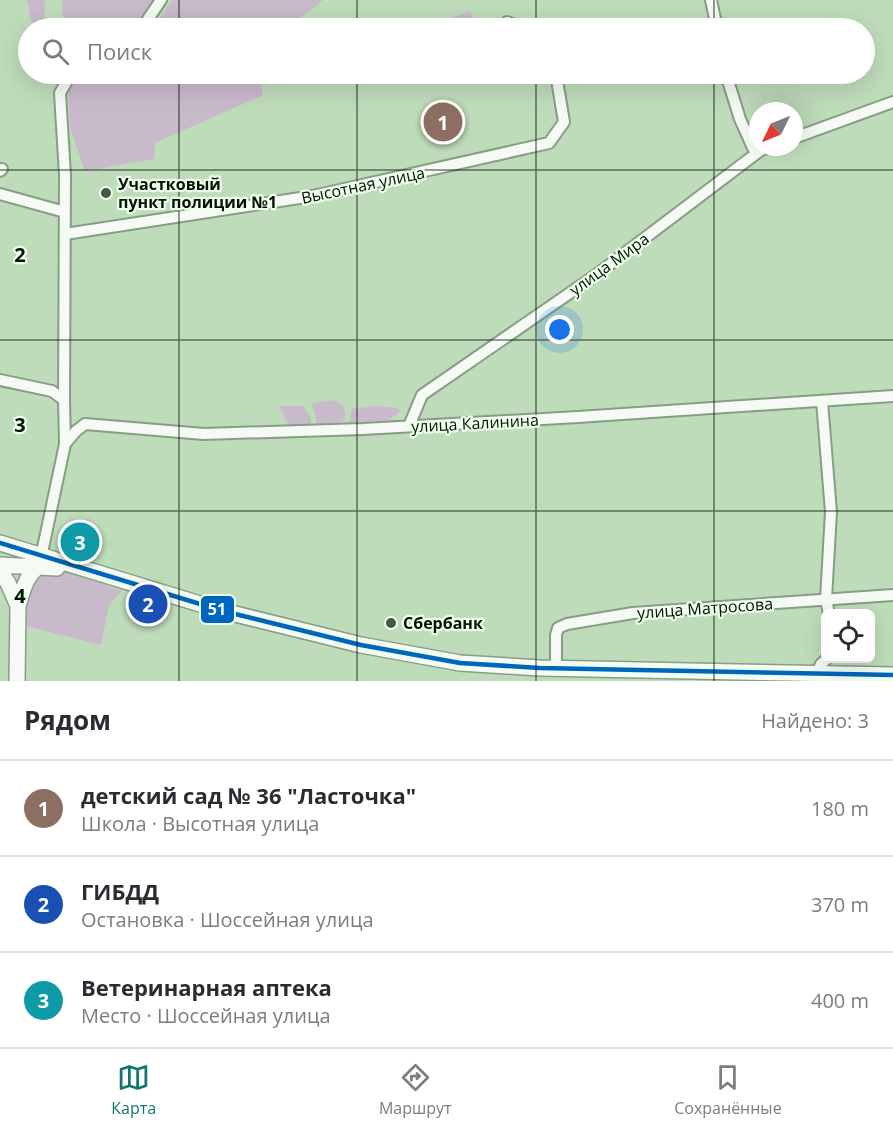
<!DOCTYPE html>
<html lang="ru">
<meta charset="utf-8">
<style>
body{margin:0;font-family:"Open Sans",sans-serif;background:#f2f2f3;color:#2b2b33}
.controls{position:absolute;right:18px;bottom:18px;display:grid;overflow:hidden;border-radius:9px;box-shadow:0 6px 24px #0002}
.controls button{width:54px;height:54px;display:grid;place-items:center;padding:0;border:0;border-bottom:2px solid #e1e1e2;background:#fff;color:#2b2b33;font:30px sans-serif}
.compass{position:absolute;left:749px;top:102px;width:54px;height:54px;border-radius:50%;background:#fff;box-shadow:0 6px 24px #0002;rotate:227deg}
.you{position:absolute;left:560px;top:330px;width:21px;height:21px;margin:-15px;border:4px solid #fff;border-radius:50%;background:#1a73e8;box-shadow:0 0 0 9px #1a73e833}
.badge{display:grid;place-items:center;width:39px;height:39px;border-radius:50%;background:#0f766e;color:#fff;font-size:20px;font-weight:700}
.pin{position:absolute;translate:-50% -50%;border:3px solid #fff;box-shadow:0 2px 6px #0006}
.list{margin:0;padding:0;list-style:none}
h2{display:flex;justify-content:space-between;align-items:center;height:78px;margin:0;padding:0 24px;font-size:26px}
h2 small{font-size:20px;font-weight:400;color:#7c7c81}
.list li{display:grid;grid-template-columns:39px 1fr auto;gap:18px;align-items:center;box-sizing:border-box;height:96px;padding:0 24px;border-top:2px solid #e1e1e2}
.list b{display:block;font-size:22px;white-space:nowrap}
.list p{margin:0;font-size:20px;white-space:nowrap;color:#7c7c81}
.list em{font-size:20px;font-style:normal;color:#7c7c81}
.icon{flex:none;width:33px;height:33px;fill:none;stroke:currentColor;stroke-width:2;stroke-linecap:round;stroke-linejoin:round}
.map{position:relative;flex:none;width:893px;height:681px;overflow:hidden}
.search{position:absolute;background:#fff;box-shadow:0 6px 24px #0002;left:18px;right:18px;top:18px;height:66px;display:flex;align-items:center;gap:15px;box-sizing:border-box;padding:0 21px;border-radius:33px;color:#7c7c81;font-size:22px}
.sheet{height:366px;background:#fff}
nav{display:flex;justify-content:space-around;align-items:center;box-sizing:border-box;height:84px;border-top:2px solid #e1e1e2;background:#fff;font-size:16px;color:#7c7c81}
nav a{display:grid;justify-items:center;gap:3px}
nav .on{color:#0f766e}
.map>svg:first-child{display:block}
</style>
<div class="map">
<svg width="893" height="681" viewBox="0 0 893 681">
<rect width="100%" height="100%" fill="#bedbba"/>
<path fill="#c8b9cb" d="M27 0H45L44 28H33Z
M62 0H156L141 22 132 28H64Z
M172 0H323L298 20 266 28H153Z
M470 11 476 26 469 28H433L432 25Z
M84 74H258L263 95 155 143 154 159 85 171 70 127 68 90Z
M335 400 344 407 345 420 331 426 317 425 315 414 311 404Z
M279 406H303L311 418V425L290 428Z
M376 406 397 408 401 411 388 420 349 423 352 409Z
M52 570 65 572 122 591 109 605 101 645 26 626C26 602 24 579 52 570Z"/>
<g fill="none" stroke-linecap="round" stroke-linejoin="round">
<defs>
<path id="street" d="M711 0 717 28
M507 22 522 28
M142 28 161 0
M726 74 740 119 753 148 761 150
M794 138 893 102
M0 171 2 169
M0 194 65 212
M65 234 313 196 549 143 564 122 556 74
M0 380 52 391 64 400
M822 401 831 512 826 599 829 614
M409 426 422 395 596 275 761 150 770 147
M65 444 76 431 85 424 204 434 363 429 578 417 893 396
M40 562 65 444 64 400 65 175 60 93 71 74
M556 668V635L558 628 567 624 633 613 893 595
M817 673 821 664 828 658"/>
<path id="secondary" d="M0 543 223 611 361 645 460 663 540 668 893 675
M0 565 57 568
M0 571 8 583 18 606 17 681
M18 606C23 590 25 577 39 566"/>
</defs>
<use href="#street" stroke="#889d85" stroke-width="14"/>
<use href="#secondary" stroke="#889d85" stroke-width="18"/>
<use href="#street" stroke="#f5faf5" stroke-width="10"/>
<use href="#secondary" stroke="#f5faf5" stroke-width="15"/>
<defs>
<path id="bus-1" d="M0 543 223 611 361 645 460 663 540 668 893 675"/>
</defs>
<use href="#bus-1" stroke="#eefeec" stroke-width="9"/>
<use href="#bus-1" stroke="#0065bd" stroke-width="4.5"/>
</g>
<path fill="none" stroke="#021301" stroke-width="1.5" stroke-opacity="0.55" d="M179 0V28M357 0V28M536 0V28M714 0V28M179 74V681M357 74V681M536 74V681M714 74V681M0 170H893M0 340H893M0 511H893"/>
<g fill="#445942" stroke="#eefeec" stroke-width="2">
<circle cx="106" cy="193" r="6"/>
<circle cx="391" cy="623" r="6"/>
</g>
<g text-anchor="middle" dominant-baseline="central" stroke-width="4.5" stroke-linejoin="round" paint-order="stroke">
<g font-size="16" font-weight="bold" fill="#021301" stroke="#eefeec" text-anchor="start">
<text x="118" y="184">Участковый<tspan x="118" dy="18">пункт полиции №1</tspan></text>
<text x="403" y="623">Сбербанк</text>
</g>
<g font-size="16" fill="#021301" stroke="#eefeec">
<text transform="translate(363 185) rotate(-12)">Высотная улица</text>
<text transform="translate(609 264) rotate(-36)">улица Мира</text>
<text transform="translate(475 423) rotate(-3)">улица Калинина</text>
<text transform="translate(705 608) rotate(-4)">улица Матросова</text>
</g>
</g>
<g font-size="20" text-anchor="middle" font-weight="bold" fill="#021301" stroke="#eefeec" stroke-width="4.5" stroke-linejoin="round" paint-order="stroke">
<text x="20" y="262">2</text>
<text x="20" y="432">3</text>
<text x="20" y="603">4</text>
</g>
<rect stroke="#eefeec" stroke-width="2" x="200" y="595" width="35" height="29" rx="6" fill="#0065bd"/>
<g font-size="16" text-anchor="middle" font-weight="bold" fill="#fff">
<text x="217" y="615">51</text>
</g>
</svg>
<div class="controls">
<button><svg class="icon" aria-label="locate" viewBox="0 0 24 24"><circle cx="12" cy="12" r="6"/><path d="M12 2v4M12 18v4M2 12h4M18 12h4"/></svg></button>
</div>
<svg class="compass" viewBox="-18 -18 36 36"><path d="M0-13l5 13h-10z" fill="#e53935"/><path d="M0 13l5-13h-10z" fill="#7c7c81"/></svg>
<div class="you"></div>
<div class="pin badge" style="left:443px;top:122px;background:#8d6e63">1</div>
<div class="pin badge" style="left:148px;top:604px;background:#1a4fb4">2</div>
<div class="pin badge" style="left:80px;top:542px;background:#0f9aa8">3</div>
<div class="search"><svg class="icon" aria-label="search" viewBox="0 0 24 24"><circle cx="10" cy="10" r="6"/><path d="M15 15l6 6"/></svg>Поиск</div>
</div>
<section class="sheet">
<h2>Рядом<small>Найдено: 3</small></h2>
<ul class="list">
<li><span class="badge" style="background:#8d6e63">1</span><div><b>детский сад № 36 &quot;Ласточка&quot;</b><p>Школа · Высотная улица</p></div><em>180 m</em></li>
<li><span class="badge" style="background:#1a4fb4">2</span><div><b>ГИБДД</b><p>Остановка · Шоссейная улица</p></div><em>370 m</em></li>
<li><span class="badge" style="background:#0f9aa8">3</span><div><b>Ветеринарная аптека</b><p>Место · Шоссейная улица</p></div><em>400 m</em></li>
</ul>
</section>
<nav>
<a class="on"><svg class="icon" aria-label="map" viewBox="0 0 24 24"><path d="M3 6l6-2 6 2 6-2v14l-6 2-6-2-6 2zM9 4v14M15 6v14"/></svg>Карта</a>
<a><svg class="icon" aria-label="directions" viewBox="0 0 24 24"><path d="M12 3l9 9-9 9-9-9zM9 14v-3h6M13 9l2 2-2 2"/></svg>Маршрут</a>
<a><svg class="icon" aria-label="saved" viewBox="0 0 24 24"><path d="M7 4h10v16l-5-4-5 4z"/></svg>Сохранённые</a>
</nav>
